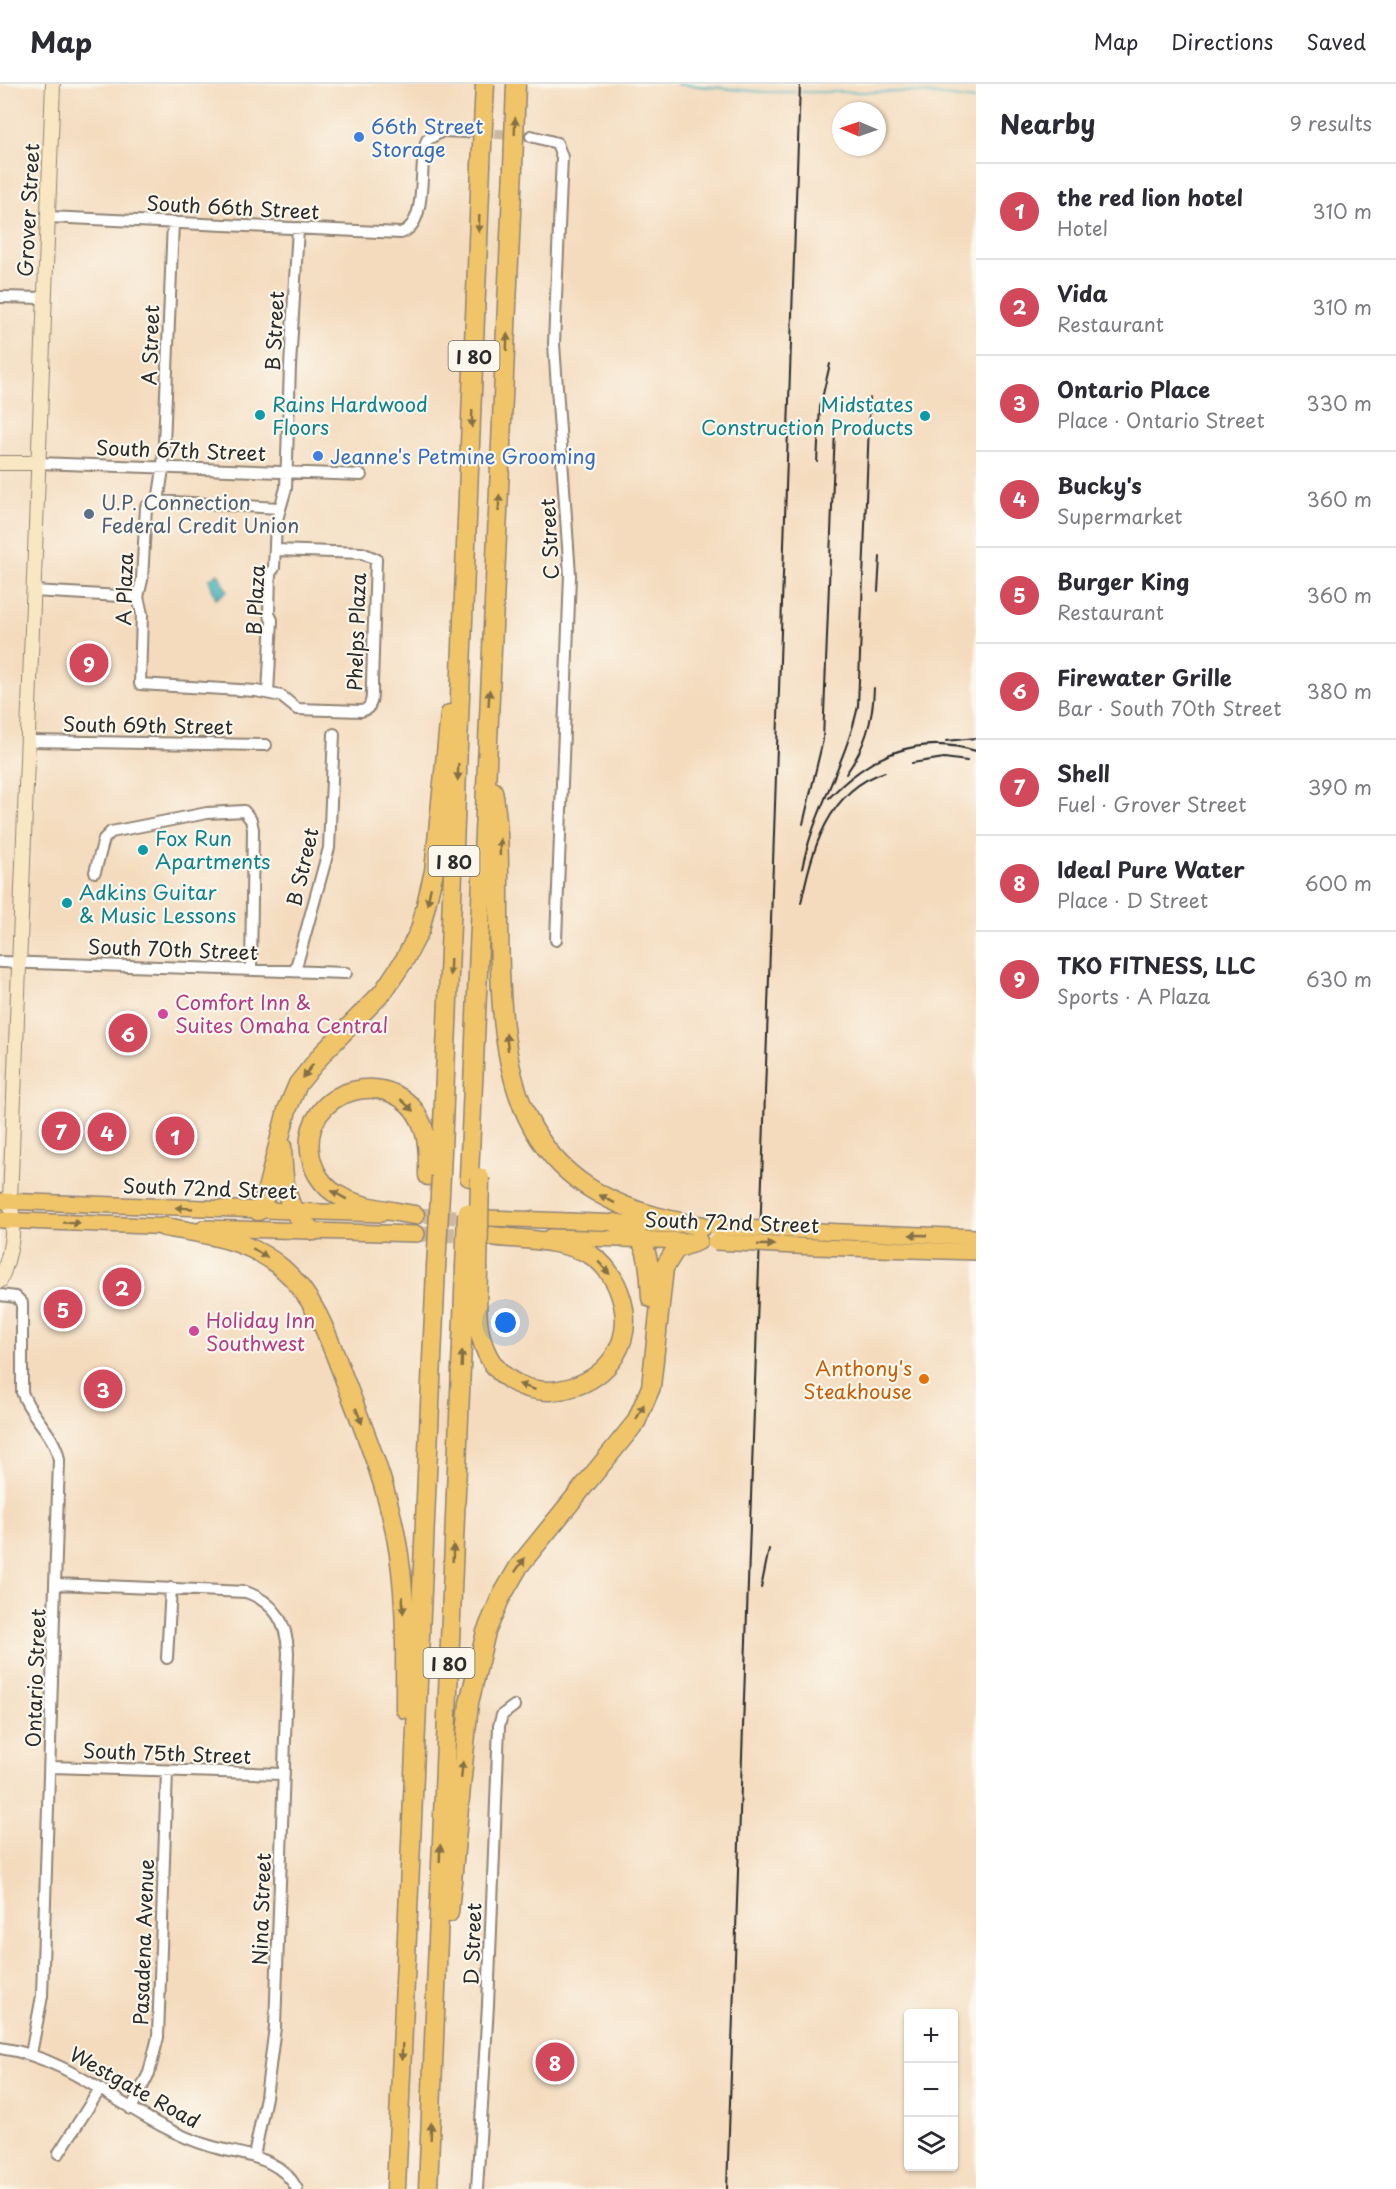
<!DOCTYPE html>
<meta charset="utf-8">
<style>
body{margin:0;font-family:"Playpen Sans",sans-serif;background:#f2f2f3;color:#2b2b33}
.controls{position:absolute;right:18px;bottom:18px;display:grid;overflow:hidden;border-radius:6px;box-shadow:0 2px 4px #0004}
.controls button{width:54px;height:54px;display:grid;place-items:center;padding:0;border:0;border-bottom:2px solid #e1e1e2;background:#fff;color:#2b2b33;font:30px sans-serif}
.compass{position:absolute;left:832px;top:18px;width:54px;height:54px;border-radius:50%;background:#fff;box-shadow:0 2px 4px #0004;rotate:272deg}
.you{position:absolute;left:506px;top:1239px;width:21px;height:21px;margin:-15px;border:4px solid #fff;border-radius:50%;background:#1a73e8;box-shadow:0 0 0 9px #1a73e833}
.badge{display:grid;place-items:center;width:39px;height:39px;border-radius:50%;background:#d1495b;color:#fff;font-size:20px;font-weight:700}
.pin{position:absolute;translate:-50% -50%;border:3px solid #fff;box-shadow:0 2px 6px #0006}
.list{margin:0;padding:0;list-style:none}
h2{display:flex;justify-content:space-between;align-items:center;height:78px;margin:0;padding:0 24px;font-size:26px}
h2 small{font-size:20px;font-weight:400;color:#7c7c81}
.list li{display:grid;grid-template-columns:39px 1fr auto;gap:18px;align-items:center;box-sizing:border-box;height:96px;padding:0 24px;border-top:2px solid #e1e1e2}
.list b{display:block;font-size:22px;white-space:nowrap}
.list p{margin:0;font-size:20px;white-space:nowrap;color:#7c7c81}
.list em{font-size:20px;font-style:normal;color:#7c7c81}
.icon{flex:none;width:33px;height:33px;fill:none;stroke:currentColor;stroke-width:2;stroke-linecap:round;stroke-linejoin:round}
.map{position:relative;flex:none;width:976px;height:2105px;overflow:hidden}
header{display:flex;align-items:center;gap:36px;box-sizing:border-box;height:84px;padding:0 30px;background:#fff;border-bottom:2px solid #e1e1e2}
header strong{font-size:28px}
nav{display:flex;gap:33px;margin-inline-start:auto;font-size:21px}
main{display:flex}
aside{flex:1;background:#fff}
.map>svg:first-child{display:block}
</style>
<header>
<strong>Map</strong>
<nav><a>Map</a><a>Directions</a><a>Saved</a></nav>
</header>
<main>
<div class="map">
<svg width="976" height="2105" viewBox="0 0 976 2105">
<rect width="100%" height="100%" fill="#fbf7ec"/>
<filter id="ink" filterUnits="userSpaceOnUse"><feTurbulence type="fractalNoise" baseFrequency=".0167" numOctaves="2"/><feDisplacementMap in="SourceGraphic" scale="12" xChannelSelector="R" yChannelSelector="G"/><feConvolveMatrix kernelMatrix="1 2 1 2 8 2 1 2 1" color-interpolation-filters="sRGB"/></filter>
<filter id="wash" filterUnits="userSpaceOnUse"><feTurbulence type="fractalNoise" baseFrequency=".008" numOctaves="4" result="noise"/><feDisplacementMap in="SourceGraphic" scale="24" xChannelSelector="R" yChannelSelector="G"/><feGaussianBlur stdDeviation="1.35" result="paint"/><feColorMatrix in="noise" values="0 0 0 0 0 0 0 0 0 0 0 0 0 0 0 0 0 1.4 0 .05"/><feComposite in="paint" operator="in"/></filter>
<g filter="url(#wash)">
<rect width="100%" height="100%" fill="#f4dbbe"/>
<path fill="#43b2bc" stroke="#376e74" stroke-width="1.5" d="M218 489 227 507 216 515 209 495Z"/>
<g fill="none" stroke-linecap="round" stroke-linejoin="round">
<path stroke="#43b2bc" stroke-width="2" d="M677 0 763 8H914L976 16"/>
</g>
</g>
<g filter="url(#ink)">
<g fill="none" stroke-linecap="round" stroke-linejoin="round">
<path stroke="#ccb8a1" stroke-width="10" stroke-dasharray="10 5" stroke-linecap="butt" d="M465 48 531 52"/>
<path stroke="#ccb8a1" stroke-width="15" stroke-dasharray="15 8" stroke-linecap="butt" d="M418 1131 478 1134
M417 1150 477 1151"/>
<defs>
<path id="street" d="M531 52 557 59 562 73 554 260 570 491 556 856
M48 133 401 149C430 139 417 81 427 56L442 47 465 48
M0 213 44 214
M38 379 361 391
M158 418 163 385 173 138
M275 466 362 469 376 475 372 599C372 610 374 625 361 627L297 625 281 612 256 607 140 600 142 530 138 513 142 496 146 423 155 417 280 424
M33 507 138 513
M268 609 272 536 269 530 270 489 274 484 276 439 286 404 290 282 298 144
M29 657 266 661
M95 788 104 755 111 748 207 729 244 727 251 736 253 745 251 885
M0 878 346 889
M295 887 329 764 334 650
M0 1211 16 1213 22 1219V1308C30 1333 55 1349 59 1376L42 1912 31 1970
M56 1500 246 1508C274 1518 287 1538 288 1568L275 1943 266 2013 254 2072
M167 1574 171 1504
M50 1683 284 1690
M0 1964C80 1975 134 2040 210 2062 243 2072 279 2071 297 2105
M131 2025 149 1989 158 1953 167 1687
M59 2069 100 2005
M477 2105 488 1921 499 1642 502 1631 514 1622"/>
<path id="secondary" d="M0 379H38
M0 1197C11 1171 16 1144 10 1117L53 0"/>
<path id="primary" d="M0 1117 381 1130
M487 1134 677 1141
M0 1136 174 1143
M204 1144 417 1150
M818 1147 976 1153
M550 1153 691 1157
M816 1163 976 1168"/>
<path id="highway" d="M493 707C500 745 499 782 499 820 499 989 507 1113 703 1142
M282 1062C283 1094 284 1129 314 1147
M441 1092 481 82
M469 1093 513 84
M258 1127 265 1113 287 1026 298 1000 323 969 383 908 405 875 420 846 434 787 450 630
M415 1131C389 1126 359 1124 336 1110 323 1102 314 1088 311 1074 296 1002 403 976 424 1046 429 1061 428 1077 428 1092
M615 1139C651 1147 649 1183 651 1214
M164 1143C207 1150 248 1155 282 1184 315 1212 329 1255 344 1294 364 1346 386 1398 396 1453 407 1509 405 1568 405 1625
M478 1185C478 1207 475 1231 481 1253 505 1348 650 1306 621 1213 616 1196 605 1179 589 1170 561 1155 522 1156 491 1152
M449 1829 469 1619 486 1548 500 1515 519 1482 636 1338 651 1303 664 1184 676 1165 698 1157
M396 2105 436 1183
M428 2105 465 1184"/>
</defs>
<use href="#street" stroke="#908374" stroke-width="14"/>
<use href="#secondary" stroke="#908374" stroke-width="16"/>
<use href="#primary" stroke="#908374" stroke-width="18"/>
<use href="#highway" stroke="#908374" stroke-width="21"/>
<use href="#street" stroke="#fff" stroke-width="10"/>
<use href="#secondary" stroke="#f9e7c3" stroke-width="14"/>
<use href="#primary" stroke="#f0c469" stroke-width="15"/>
<use href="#highway" stroke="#f0c469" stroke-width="18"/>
<path stroke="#2b2b2b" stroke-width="2" d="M817 378 820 323 830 280
M878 507 880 473
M946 657 976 654
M912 679 944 674 967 677
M846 690C865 663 873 637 874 604
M829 714C869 672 917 649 976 667
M803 740 823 656 835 345
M802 785C813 728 846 679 858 622L870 314
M801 819C812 767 827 706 885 688
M761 1504 769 1465
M727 2105 800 0"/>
<defs>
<path id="primary-bridge" d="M716 1143 818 1147
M715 1158 816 1163"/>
<path id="highway-bridge" d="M481 82 485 0
M513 84 516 0
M436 1183 441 1092
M465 1184 467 1129
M478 1185 480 1094"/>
</defs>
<use href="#primary-bridge" stroke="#908374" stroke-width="18" stroke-linecap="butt"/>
<use href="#highway-bridge" stroke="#908374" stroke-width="21" stroke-linecap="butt"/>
<use href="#primary-bridge" stroke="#f0c469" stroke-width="15"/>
<use href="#highway-bridge" stroke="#f0c469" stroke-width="18"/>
</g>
<defs><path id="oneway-solid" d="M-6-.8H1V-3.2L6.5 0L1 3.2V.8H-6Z" transform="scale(1.5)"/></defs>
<g fill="#847047">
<use href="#oneway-solid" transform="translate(515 42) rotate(-88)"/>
<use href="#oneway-solid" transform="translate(479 140) rotate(92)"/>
<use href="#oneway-solid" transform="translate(507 258) rotate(-88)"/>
<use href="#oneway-solid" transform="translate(472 335) rotate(92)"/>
<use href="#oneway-solid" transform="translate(499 419) rotate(-87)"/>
<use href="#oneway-solid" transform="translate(489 614) rotate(-87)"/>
<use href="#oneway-solid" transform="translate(458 688) rotate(92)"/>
<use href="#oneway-solid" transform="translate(500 763) rotate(-89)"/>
<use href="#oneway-solid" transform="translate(429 812) rotate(102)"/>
<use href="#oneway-solid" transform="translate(450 883) rotate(92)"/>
<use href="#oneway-solid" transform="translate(507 958) rotate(-97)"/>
<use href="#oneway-solid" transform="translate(308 987) rotate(127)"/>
<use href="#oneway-solid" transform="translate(407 1021) rotate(43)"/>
<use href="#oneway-solid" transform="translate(339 1111) rotate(-151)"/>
<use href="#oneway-solid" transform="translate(607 1115) rotate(-153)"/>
<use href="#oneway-solid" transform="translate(184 1124) rotate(-177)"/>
<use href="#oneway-solid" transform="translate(72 1139) rotate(3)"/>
<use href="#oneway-solid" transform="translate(918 1151) rotate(-178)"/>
<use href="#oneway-solid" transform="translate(766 1161) rotate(2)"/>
<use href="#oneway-solid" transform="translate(260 1169) rotate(31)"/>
<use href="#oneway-solid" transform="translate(604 1184) rotate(48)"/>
<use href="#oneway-solid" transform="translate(462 1275) rotate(-88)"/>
<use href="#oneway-solid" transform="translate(527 1303) rotate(-161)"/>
<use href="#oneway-solid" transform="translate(640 1328) rotate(-63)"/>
<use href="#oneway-solid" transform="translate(359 1332) rotate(69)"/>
<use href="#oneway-solid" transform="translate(453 1469) rotate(-88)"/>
<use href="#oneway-solid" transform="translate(520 1481) rotate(-55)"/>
<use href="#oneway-solid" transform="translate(403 1521) rotate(88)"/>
<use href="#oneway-solid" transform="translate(462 1686) rotate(-85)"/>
<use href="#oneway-solid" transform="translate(440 1769) rotate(-88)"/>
<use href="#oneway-solid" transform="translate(402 1968) rotate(92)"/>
<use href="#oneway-solid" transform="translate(431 2047) rotate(-88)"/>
</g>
</g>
<g fill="#3f7fe0" stroke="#fbf7ec" stroke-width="2">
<circle cx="359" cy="53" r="6"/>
<circle cx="318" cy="372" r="6"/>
</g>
<g fill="#0f9aa8" stroke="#fbf7ec" stroke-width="2">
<circle cx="260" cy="331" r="6"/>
<circle cx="925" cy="332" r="6"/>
<circle cx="143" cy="766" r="6"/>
<circle cx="67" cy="819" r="6"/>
</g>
<circle fill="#5c6f8a" stroke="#fbf7ec" stroke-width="2" cx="89" cy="430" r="6"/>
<g fill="#d1479c" stroke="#fbf7ec" stroke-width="2">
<circle cx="163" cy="930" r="6"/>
<circle cx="194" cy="1247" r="6"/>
</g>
<circle fill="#e8710a" stroke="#fbf7ec" stroke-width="2" cx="924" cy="1295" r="6"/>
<g text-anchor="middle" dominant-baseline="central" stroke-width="4.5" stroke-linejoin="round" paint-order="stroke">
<g fill="#fbf7ec" stroke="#696865" stroke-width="1.5">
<rect x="448.5" y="257" width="51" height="30" rx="4.5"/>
<rect x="428.5" y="762" width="51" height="30" rx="4.5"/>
<rect x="423.5" y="1564" width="51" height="30" rx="4.5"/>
</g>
<g font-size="18" font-weight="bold" fill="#2b2b2b">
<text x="474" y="272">I 80</text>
<text x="454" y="777">I 80</text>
<text x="449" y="1579">I 80</text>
</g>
<g font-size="20" fill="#366cbe" stroke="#fbf7ec" text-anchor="start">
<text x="371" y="42">66th Street<tspan x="371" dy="23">Storage</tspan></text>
<text x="330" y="372">Jeanne's Petmine Grooming</text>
</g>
<g font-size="20" fill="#2b2b2b" stroke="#fbf7ec">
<text transform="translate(233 123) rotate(3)">South 66th Street</text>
<text transform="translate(28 126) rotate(-87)">Grover Street</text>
<text transform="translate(274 247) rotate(-87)">B Street</text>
<text transform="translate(150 261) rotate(-88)">A Street</text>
<text transform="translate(181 366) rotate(2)">South 67th Street</text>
<text transform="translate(549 455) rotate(-93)">C Street</text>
<text transform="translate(124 505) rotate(-88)">A Plaza</text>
<text transform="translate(255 516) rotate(-87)">B Plaza</text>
<text transform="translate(356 548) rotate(-88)">Phelps Plaza</text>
<text transform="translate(148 641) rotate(1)">South 69th Street</text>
<text transform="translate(302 783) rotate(-77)">B Street</text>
<text transform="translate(173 865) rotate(2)">South 70th Street</text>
<text transform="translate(210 1104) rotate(2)">South 72nd Street</text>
<text transform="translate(732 1138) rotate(2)">South 72nd Street</text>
<text transform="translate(35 1594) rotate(-88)">Ontario Street</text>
<text transform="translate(167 1669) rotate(2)">South 75th Street</text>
<text transform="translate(261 1825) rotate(-88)">Nina Street</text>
<text transform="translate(143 1858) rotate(-88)">Pasadena Avenue</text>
<text transform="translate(472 1860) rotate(-88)">D Street</text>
<text transform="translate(135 2003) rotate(29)">Westgate Road</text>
</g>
<g font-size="20" fill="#0d838f" stroke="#fbf7ec" text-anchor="start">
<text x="272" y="320">Rains Hardwood<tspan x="272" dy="23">Floors</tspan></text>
<text x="913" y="320" text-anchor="end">Midstates<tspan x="913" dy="23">Construction Products</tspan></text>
<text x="155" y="754">Fox Run<tspan x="155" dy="23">Apartments</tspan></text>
<text x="79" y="808">Adkins Guitar<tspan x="79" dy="23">&amp; Music Lessons</tspan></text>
</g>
<g font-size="20" fill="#4e5e75" stroke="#fbf7ec" text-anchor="start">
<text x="101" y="418">U.P. Connection<tspan x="101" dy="23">Federal Credit Union</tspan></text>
</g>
<g font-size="20" fill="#b23c85" stroke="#fbf7ec" text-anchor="start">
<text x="175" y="918">Comfort Inn &amp;<tspan x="175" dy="23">Suites Omaha Central</tspan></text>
<text x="206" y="1236">Holiday Inn<tspan x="206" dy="23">Southwest</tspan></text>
</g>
<g font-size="20" fill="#c56008" stroke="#fbf7ec" text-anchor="end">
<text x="912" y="1284">Anthony's<tspan x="912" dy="23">Steakhouse</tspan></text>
</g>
</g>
</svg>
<div class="controls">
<button>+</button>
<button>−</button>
<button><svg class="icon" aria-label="layers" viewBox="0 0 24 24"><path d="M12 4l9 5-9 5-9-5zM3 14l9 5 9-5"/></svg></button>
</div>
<svg class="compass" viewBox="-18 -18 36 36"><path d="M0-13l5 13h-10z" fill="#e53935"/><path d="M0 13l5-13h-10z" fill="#7c7c81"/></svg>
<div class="you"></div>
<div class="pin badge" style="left:175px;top:1052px">1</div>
<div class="pin badge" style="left:122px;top:1203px">2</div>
<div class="pin badge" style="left:103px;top:1305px">3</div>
<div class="pin badge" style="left:107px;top:1048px">4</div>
<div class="pin badge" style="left:63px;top:1225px">5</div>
<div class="pin badge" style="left:128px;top:949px">6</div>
<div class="pin badge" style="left:61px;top:1047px">7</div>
<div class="pin badge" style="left:555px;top:1978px">8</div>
<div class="pin badge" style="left:89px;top:579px">9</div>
</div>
<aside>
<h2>Nearby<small>9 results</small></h2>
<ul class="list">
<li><span class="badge">1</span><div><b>the red lion hotel</b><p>Hotel</p></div><em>310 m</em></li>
<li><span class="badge">2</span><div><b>Vida</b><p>Restaurant</p></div><em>310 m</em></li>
<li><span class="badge">3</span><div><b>Ontario Place</b><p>Place · Ontario Street</p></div><em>330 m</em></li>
<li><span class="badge">4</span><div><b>Bucky's</b><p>Supermarket</p></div><em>360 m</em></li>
<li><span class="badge">5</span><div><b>Burger King</b><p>Restaurant</p></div><em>360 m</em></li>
<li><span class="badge">6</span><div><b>Firewater Grille</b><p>Bar · South 70th Street</p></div><em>380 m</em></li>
<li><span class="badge">7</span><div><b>Shell</b><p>Fuel · Grover Street</p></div><em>390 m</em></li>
<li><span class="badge">8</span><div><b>Ideal Pure Water</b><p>Place · D Street</p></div><em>600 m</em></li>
<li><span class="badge">9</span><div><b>TKO FITNESS, LLC</b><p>Sports · A Plaza</p></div><em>630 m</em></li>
</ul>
</aside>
</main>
